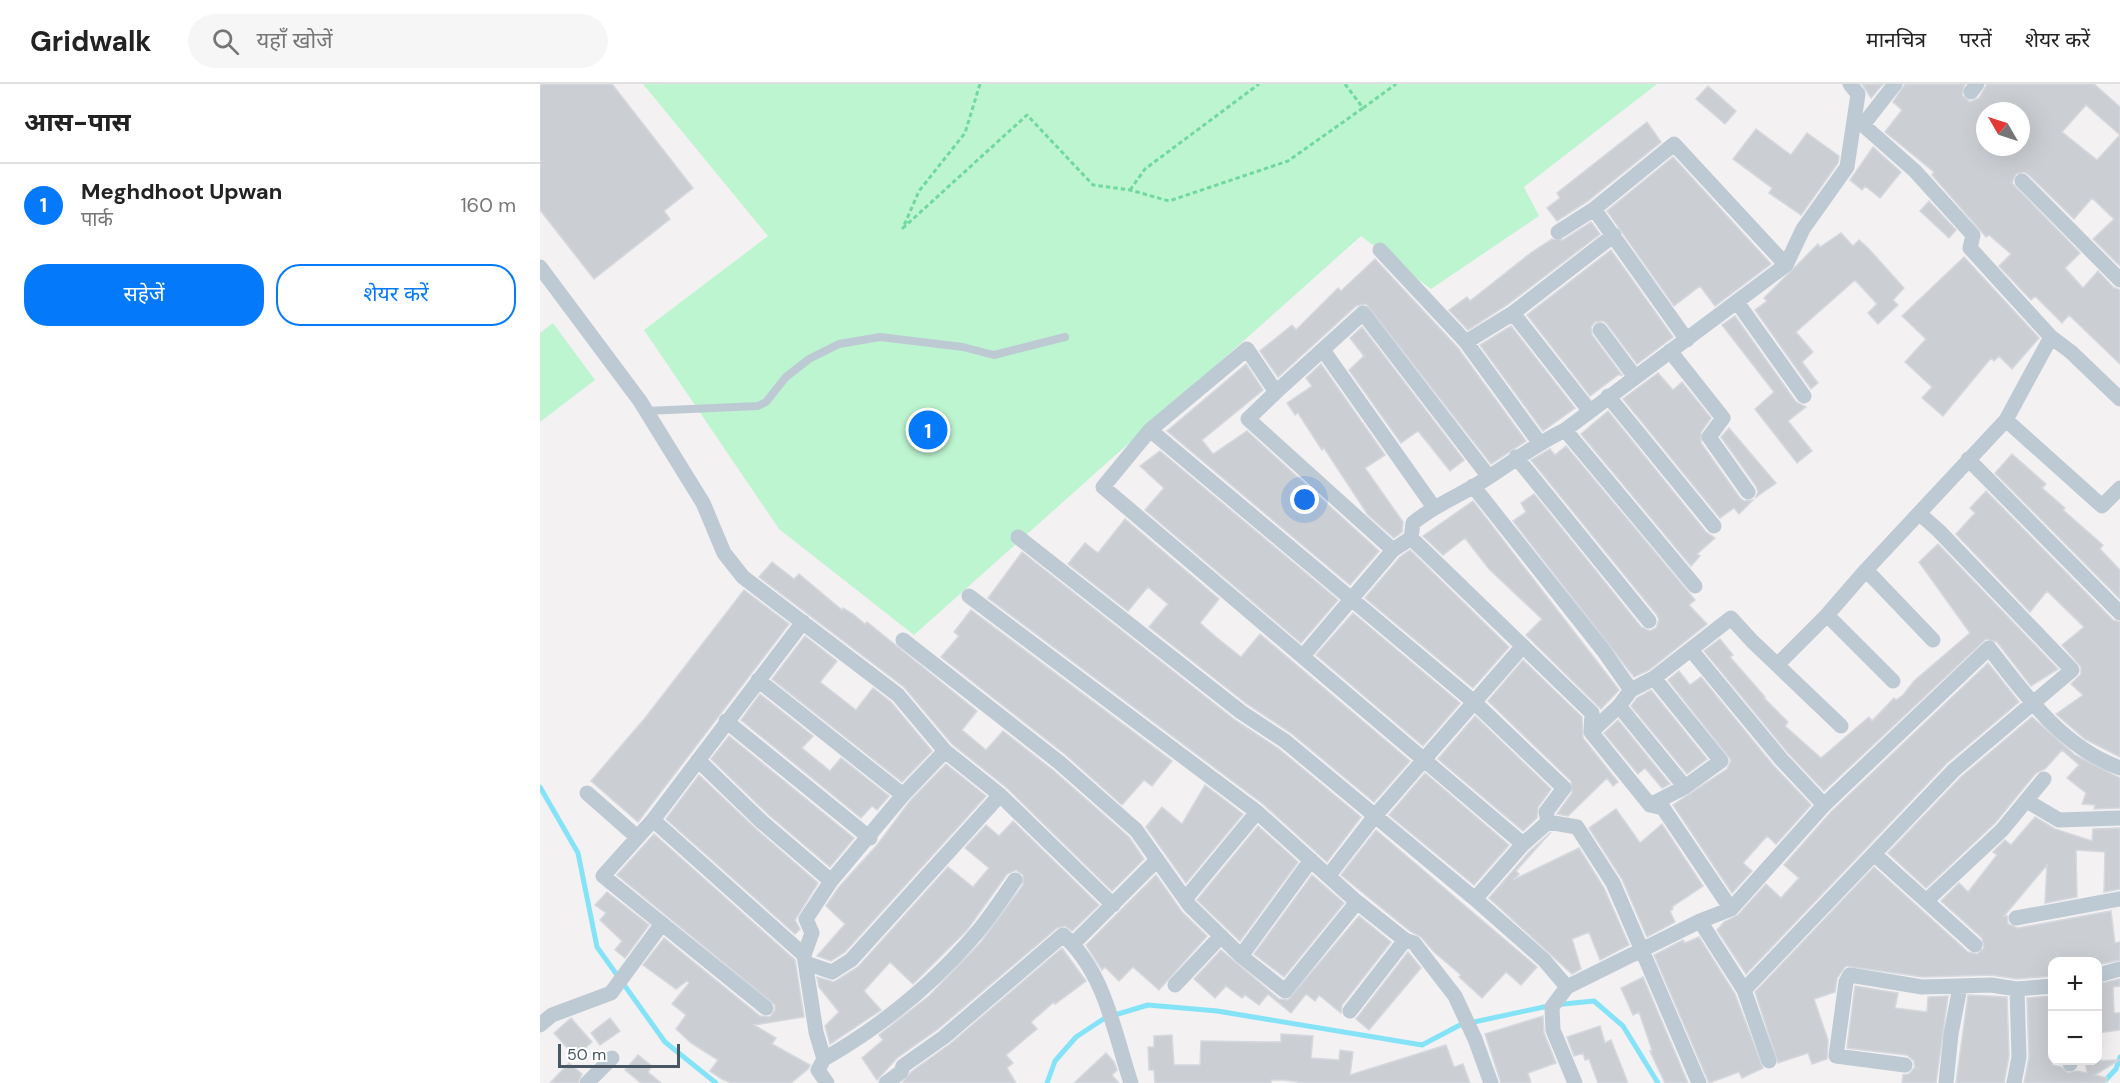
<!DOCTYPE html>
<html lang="hi">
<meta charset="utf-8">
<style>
body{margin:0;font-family:"DM Sans","Noto Sans Devanagari",sans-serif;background:#f6f6f6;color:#222}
.controls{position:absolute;right:18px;bottom:18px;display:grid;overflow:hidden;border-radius:12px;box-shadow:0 6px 24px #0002}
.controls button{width:54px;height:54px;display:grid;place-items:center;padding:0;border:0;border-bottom:2px solid #e0e0e0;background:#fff;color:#222;font:30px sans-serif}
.compass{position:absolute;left:1436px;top:18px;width:54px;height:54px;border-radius:50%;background:#fff;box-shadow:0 6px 24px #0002;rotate:309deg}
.scale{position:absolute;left:18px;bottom:15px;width:122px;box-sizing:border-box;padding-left:6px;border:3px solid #475662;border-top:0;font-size:16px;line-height:21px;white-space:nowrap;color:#475662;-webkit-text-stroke:4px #fff;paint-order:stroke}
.you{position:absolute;left:765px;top:416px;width:21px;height:21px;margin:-15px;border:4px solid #fff;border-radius:50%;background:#1a73e8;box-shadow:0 0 0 9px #1a73e833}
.badge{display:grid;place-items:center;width:39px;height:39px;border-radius:50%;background:#047afb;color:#fff;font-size:20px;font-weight:700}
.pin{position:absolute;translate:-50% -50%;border:3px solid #fff;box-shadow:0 2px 6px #0006}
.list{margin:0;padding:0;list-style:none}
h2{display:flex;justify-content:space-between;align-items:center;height:78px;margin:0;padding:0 24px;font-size:26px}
h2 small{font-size:20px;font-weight:400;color:#767676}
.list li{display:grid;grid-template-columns:39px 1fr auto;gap:18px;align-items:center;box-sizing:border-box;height:84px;padding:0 24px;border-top:2px solid #e0e0e0}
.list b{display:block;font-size:22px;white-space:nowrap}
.list p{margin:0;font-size:20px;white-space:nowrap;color:#767676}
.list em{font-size:20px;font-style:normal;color:#767676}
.actions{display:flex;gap:12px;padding:18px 24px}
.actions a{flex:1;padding:14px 0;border:2px solid #047afb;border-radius:24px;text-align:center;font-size:21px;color:#047afb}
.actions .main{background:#047afb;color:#fff}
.icon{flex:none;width:33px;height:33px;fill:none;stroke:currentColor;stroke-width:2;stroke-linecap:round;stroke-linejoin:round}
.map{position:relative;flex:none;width:1580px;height:999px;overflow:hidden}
header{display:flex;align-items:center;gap:36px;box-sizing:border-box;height:84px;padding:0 30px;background:#fff;border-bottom:2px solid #e0e0e0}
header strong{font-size:28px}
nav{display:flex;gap:33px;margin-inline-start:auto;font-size:21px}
.search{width:420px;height:54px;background:#f6f6f6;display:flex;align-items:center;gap:15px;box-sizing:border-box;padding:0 21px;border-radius:33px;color:#767676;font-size:22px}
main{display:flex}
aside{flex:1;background:#fff}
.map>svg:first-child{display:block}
</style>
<header>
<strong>Gridwalk</strong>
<div class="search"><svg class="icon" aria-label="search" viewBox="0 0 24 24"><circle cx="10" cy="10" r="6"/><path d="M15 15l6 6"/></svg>यहाँ खोजें</div>
<nav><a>मानचित्र</a><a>परतें</a><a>शेयर करें</a></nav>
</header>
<main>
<aside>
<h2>आस-पास<small></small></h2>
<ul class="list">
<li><span class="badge">1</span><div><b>Meghdhoot Upwan</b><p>पार्क</p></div><em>160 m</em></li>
</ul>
<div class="actions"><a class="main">सहेजें</a><a>शेयर करें</a></div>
</aside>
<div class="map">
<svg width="1580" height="999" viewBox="0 0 1580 999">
<rect width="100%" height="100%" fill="#f4f1f2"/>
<path fill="#bdf5d0" d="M103 0H1117L984 103 999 132 891 205 821 152 374 551 239 445 104 246 228 152Z
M13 239 55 296 0 338V249Z"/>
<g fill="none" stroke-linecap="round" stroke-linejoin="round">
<path stroke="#85e3f7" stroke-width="5" d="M0 703 38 769 57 863 125 958 176 999
M507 999 515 977 536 953 565 934 608 921 677 927 882 961 920 941 1013 921 1054 917 1083 942 1118 999
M1563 999 1576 985 1580 973"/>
</g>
<path fill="#cbcfd4" stroke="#d5d8de" stroke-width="1.5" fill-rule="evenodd" d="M0 0H72L153 104 124 127 130 135 54 195 0 126Z
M1322 0H1343L1331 14Z
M1365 0H1425L1422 11 1430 18 1439 14 1447 0H1554L1580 23V182L1553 155 1574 135 1552 114 1534 135 1488 90 1484 88 1476 90 1472 99 1540 169 1525 184 1543 204 1558 187 1573 203 1580 206V280L1529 231 1522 239 1495 212 1491 216 1459 182 1471 170 1449 151 1446 153 1392 91 1394 88 1345 48 1362 26 1353 18ZM1546 21 1580 51 1557 76 1522 48ZM1445 27H1481V63H1445Z
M1168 2 1196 27 1185 40 1156 15Z
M1107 38 1121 58 1048 117 1017 137 1007 124 1020 114 1017 109Z
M1216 45 1251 71 1267 49 1299 72 1298 79 1261 131 1229 109 1232 104 1193 75Z
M1333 63 1361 88 1340 114 1325 102 1322 106 1310 96Z
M1133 73 1231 180 1175 222 1160 202 1134 222 1067 127Z
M1389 117 1416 146 1409 154 1380 127Z
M1051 138 1060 150 967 221 928 246 909 226 927 213 930 217 992 168 1012 155 1023 156Z
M1301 149 1313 162 1319 156 1328 164 1364 204 1353 216 1358 221 1338 240 1328 229 1337 220 1315 196 1256 248 1273 268 1262 278 1278 299 1271 305 1215 226 1227 217 1224 214 1278 160 1280 163Z
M1071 166 1133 253 1097 280 1067 240 1063 237 1055 238 1051 243 1052 251 1082 291H1078L1050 312 987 231Z
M1424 173 1499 254 1472 285 1459 272 1454 277 1451 274 1403 332 1382 314 1392 303 1365 278 1386 255 1362 232Z
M835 175 918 264 986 357 951 380 826 220 816 222 738 293 720 267 752 241 756 246 798 204 801 207Z
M1195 232 1256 318 1266 323 1248 337 1272 367 1257 379 1215 325 1234 308 1182 241Z
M971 242 1035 324 1003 347 940 261Z
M822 243 924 376 910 387 878 347 861 359 809 286 824 272 810 254Z
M706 280 723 306 662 356 673 370 707 347 839 467 810 501 627 347Z
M781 280 845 371 825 384 863 438 862 448 854 454 828 431 784 364 782 366 758 329 755 331 747 319 772 302 766 294Z
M1118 289 1133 306 1142 298 1171 334 1161 348V359L1200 414 1204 417 1213 416 1199 430 1194 424 1180 434 1083 315Z
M1068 327 1166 448 1175 454 1157 470 1160 472 1151 482 1041 350Z
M1189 344 1236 399 1215 414 1218 408 1216 402 1181 353Z
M1026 362 1155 516 1149 521 1167 540 1109 586 1094 593 973 437 986 428 981 419 994 410 1101 543 1110 547 1116 544 1119 536 1117 531 991 376 1010 365 1015 371Z
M620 367 798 516 761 559 605 426 624 404 600 382Z
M1472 370 1506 400 1502 404 1525 424 1523 426 1563 461 1560 465 1580 486V515L1455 389Z
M1446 407 1573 536 1580 538V673L1545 655 1516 630 1543 611 1531 600 1541 590V583L1522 561 1544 543 1507 507 1490 528 1416 450 1435 429 1430 424Z
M933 417 1079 606 1061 625 986 551 1002 535 949 485 925 454 903 471 883 452Z
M585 435 679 515 660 539 676 553 701 573 720 550 870 677 834 718 751 649 707 620 609 543 628 520 608 503 588 527 528 480 545 459 558 469Z
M1398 460 1518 585 1491 602 1457 558 1446 555 1284 707 1248 669 1164 567 1180 555 1193 571 1190 573 1225 613 1224 614 1248 638 1245 642 1281 674 1329 633 1332 637 1354 614 1356 616 1363 611 1374 597 1430 549 1379 478Z
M870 466 969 563 933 604 825 514 860 473Z
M482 468 695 636 739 665 821 733 787 778 723 720 448 514Z
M232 478 254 495 259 490 302 526 303 524 313 530 325 540 327 538 437 627 422 646 446 666 463 647 514 687 589 753 604 775 572 807 467 704 412 660 364 603 219 493Z
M204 506 249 540 98 738 51 697 105 634Z
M431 526 632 677 612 702 604 696 582 721 526 671 401 573 419 552 414 548Z
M813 529 920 619 883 662 776 571Z
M265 552 297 577 280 598 316 626 333 604 351 618 392 667 362 698 232 595Z
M983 576 1042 633 1043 654 1078 698 1073 702 1067 694 1028 732 1017 730 1032 709 1031 697 948 617Z
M1448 579 1479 618 1407 679 1206 890 1177 846 1184 838 1198 831 1226 800 1241 814 1259 794 1244 781 1291 728Z
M1139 587 1150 601 1161 593 1233 681 1271 721 1236 760 1227 752 1203 779 1212 787 1192 809 1133 721 1187 685 1191 676 1128 596Z
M1111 606 1167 675 1147 690 1091 622 1097 614Z
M220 610 273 652 262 664 290 687 301 674 349 712 337 726 332 722 321 734 201 636Z
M935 632 1011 705 998 723 997 734 983 747 898 675Z
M1492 633 1535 671 1580 694V724L1554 725 1555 721 1542 720 1546 709 1527 694 1539 681 1522 666 1505 685 1496 689 1455 739 1386 804 1348 769 1421 693Z
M1078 636 1130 700 1122 704 1105 684 1098 690 1064 649Z
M189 652 314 754 290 783 229 731 171 675Z
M406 680 446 712 305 868 291 877 277 872 305 840 286 822 299 803 337 761 370 717Z
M885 689 969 761 934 801 849 731Z
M159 691 216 745 278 799 255 836 260 845 255 850 126 735Z
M665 701 703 730 646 799 606 743 622 723 642 740Z
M1076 725 1100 759 1122 740 1163 802 1132 823 1133 825 1130 827 1135 838 1107 853 1082 795 1049 744Z
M1495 733 1515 745 1552 757 1553 745 1580 744V805L1564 808 1565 768 1536 766 1537 813 1505 819 1507 781 1464 832H1467L1468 840 1478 844 1571 827 1575 859 1580 858V876L1557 881V878H1509L1512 892 1477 895 1451 891 1383 893 1306 882 1297 894 1295 908 1274 915 1288 956 1287 975 1272 980 1268 969 1238 979 1215 908 1334 783 1428 868 1437 870 1444 864 1442 854 1401 817 1419 799 1428 808 1457 771 1453 768 1465 756 1471 761Z
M473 737 559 821 532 847 525 842 517 844 398 945 357 974 337 996 322 974 343 956 339 951 389 912 441 858 483 801V791L476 786 467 790 427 846 373 900 350 878 324 907 341 926 290 960 285 942 299 928 279 903 277 893 294 898 318 883 408 783 433 803 449 784 425 764 446 741 459 752Z
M718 742 758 778 700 857 657 816Z
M836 746 997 883 981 901 966 888 942 914 919 893 921 891 894 868 881 853 870 847 801 791Z
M1011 748 976 787 979 790 973 796 1039 764 1064 804 1089 861 1060 876 1049 848 1032 855 1041 885 1032 890 949 814 990 767Z
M114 750 255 876 264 933 214 941 236 954 232 960 270 981 268 985 251 999H191L182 995 170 987 178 976 151 959 136 945 146 931 132 920 149 899 147 897 136 905 103 881 124 854 220 932 230 933 235 926V921L77 791Z
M616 791 642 828 667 852 619 906 593 883 579 897 565 883 562 886 546 861Z
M772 791 804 819 744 893 714 870Z
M67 808 109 841 85 874 75 866 82 857 60 836 66 829 55 821Z
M819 832 851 858 802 921 801 929 779 911 775 917 766 910 751 929 728 910 719 921 705 911 702 914 686 902 675 914 654 895 681 866 739 915 748 916Z
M1159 853 1195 910 1223 984 1202 994 1199 988 1169 999 1114 871 1143 856 1145 859Z
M522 864 546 897 515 920 514 918 491 938 497 945 466 971 473 979 467 984 476 999H362L371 988 410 960Z
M868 868 881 884 829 946 816 935Z
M1103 893 1148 999H1125L1110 967 1112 966 1099 928 1093 931 1081 904Z
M1580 895V902L1573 903 1574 929H1580V946L1557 949V900Z
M1315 902 1358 909 1355 924 1387 928 1388 913 1408 912 1396 999H1362L1363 991 1369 990 1375 983 1374 977 1367 971 1307 964Z
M1428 911 1467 913 1469 972 1464 999H1416Z
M1512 912V981L1521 983 1528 989 1537 987 1547 989 1545 977 1579 976 1555 991 1567 994 1566 999H1484L1489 973 1487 914Z
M1003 932 1004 949 1016 979 988 989 991 999H961L945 950Z
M31 934 52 958 35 973 14 949Z
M70 934 80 947 60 961 51 949Z
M1060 942 1065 959 1071 956 1088 999H1058L1049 975 1045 976 1043 969 1034 972 1027 953Z
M741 950 773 952 771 974 799 976 800 966 813 968 810 991 906 961 914 983 923 980 930 999H764L744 996H731V999H615L614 986H609L608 963H614V952L632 951 634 981H660L661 957 741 958Z
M566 969 574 978 577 986 572 991 579 999H534Z
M98 971 112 982 108 988 121 999H101L85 986Z
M29 979 42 990 38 999H10Z"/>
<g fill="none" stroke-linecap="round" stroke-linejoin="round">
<path stroke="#70d8a1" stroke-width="3" stroke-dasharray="4.5 3" stroke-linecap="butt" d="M440 0 425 49 379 107 363 144 487 31 553 101 590 106 629 117 748 77 823 24
M805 0 823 24 856 0
M590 106 605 85 719 0"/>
<path stroke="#becad3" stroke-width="8" d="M106 327 218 322 226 318 246 293 269 275 299 260 340 253 423 263 454 271 525 253"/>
<path stroke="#becad3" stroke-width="15" d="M1431 8 1437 0
M1315 40 1323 41 1375 87 1433 151 1430 164 1511 253 1531 268 1580 315
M1323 41 1355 0
M1482 97 1580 196
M1054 125 1147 256
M1018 148 1054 125 1134 60 1246 181
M840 166 926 258 999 358
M0 183 100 317 163 419 184 469 203 493 358 611 405 667 460 711 573 821
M1197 218 1264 312
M973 229 1049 326
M1060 246 1095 293
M926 258 973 229 1074 151
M783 266 893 422
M1130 267 1183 334 1169 353 1208 408
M736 308 708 335 853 466
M1068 312 1174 442
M1466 336 1562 422 1580 404
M610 346 934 618 1024 704 1006 728 1008 738 983 760 935 815
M1025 346 1155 502
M976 373 1109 537
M1428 375 1580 529
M949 393 823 229 736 308 707 265 610 346 563 403 983 760
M933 402 1063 566 1091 606
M478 453 701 628 745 657 935 815 1004 876 1027 903
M871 454 1052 629 1051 648 1110 721 1123 724 1191 825
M1326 486 1393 556
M429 512 717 728 817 818 865 856 874 859 915 912 935 955 951 999
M1287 531 1353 597
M363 556 520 679 596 746 650 822 701 872 745 907 817 818
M1151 566 1241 675 1284 721
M763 572 853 466 871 454 873 439C897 419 924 410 949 393 975 376 998 359 1025 346L1246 181 1263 145 1307 83 1318 10 1310 0
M1237 581 1287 531 1326 486 1466 336 1511 253
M218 596 363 711
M1079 622 1145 703
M186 637 330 754
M1051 648 1079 622 1091 606 1114 594 1191 534 1212 557 1301 642
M158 676 222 738 291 797
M47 709 97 753
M1487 717 1519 736 1580 734
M1110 721 1145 703 1181 677 1114 594
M113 736 264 871
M1008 738 1037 743 1073 799 1159 999
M1334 770 1435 861
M789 791 834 733 983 562
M646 814 717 728
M1386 817 1462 746 1504 695
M1476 834 1580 815
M1160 837 1204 906 1229 977
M533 860 617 776
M701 872 771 776
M266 879 292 888 311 876 460 711
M1558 891 1580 885
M635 901 681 852
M1204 906 1414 686 1532 586 1399 447 1380 430
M226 924 63 792 113 736 263 538
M810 927 865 856
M0 941 12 931 71 909 121 841
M284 975C340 943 391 902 434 852 449 835 462 815 475 796
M1529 976 1530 980
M1365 981 1296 972 1306 898 1310 891 1382 903 1451 901 1477 905 1512 902
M47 999 72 974
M287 999 278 986 284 975 276 948 264 871 272 849 266 835 291 797 363 711 405 667
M346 999 361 988 363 982 404 953 523 851C565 888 574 948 591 999
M1035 999 1013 946 1012 923 1027 903 1160 837 1191 825 1284 721 1449 564C1486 612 1521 662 1580 684
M1406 999 1411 950 1420 903
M1474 999 1479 973 1477 905"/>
</g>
</svg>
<div class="controls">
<button>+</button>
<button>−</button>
</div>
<svg class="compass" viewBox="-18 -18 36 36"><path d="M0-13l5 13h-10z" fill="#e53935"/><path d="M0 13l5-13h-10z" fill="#767676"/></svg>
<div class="scale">50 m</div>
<div class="you"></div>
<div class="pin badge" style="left:388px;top:346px">1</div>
</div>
</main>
